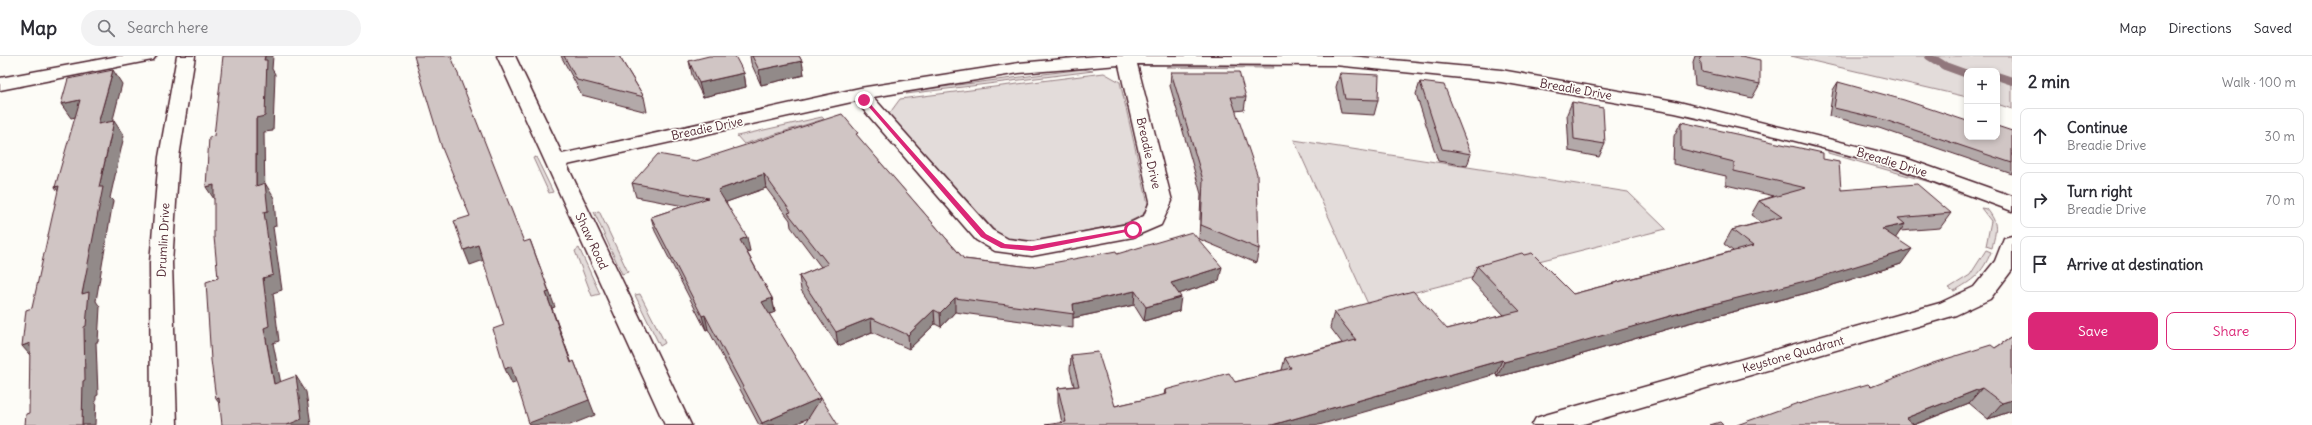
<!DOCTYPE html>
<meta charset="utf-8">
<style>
body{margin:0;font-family:Delius,sans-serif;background:#f2f2f3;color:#2b2b33}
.controls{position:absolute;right:12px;top:12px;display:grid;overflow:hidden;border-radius:8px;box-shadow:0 2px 6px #0003}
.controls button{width:36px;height:36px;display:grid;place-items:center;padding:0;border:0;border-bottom:1px solid #e1e1e2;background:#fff;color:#2b2b33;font:20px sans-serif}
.stop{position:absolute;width:12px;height:12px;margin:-9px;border:3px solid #db2777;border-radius:50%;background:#fff}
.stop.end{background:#db2777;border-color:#fff;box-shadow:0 1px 4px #0008}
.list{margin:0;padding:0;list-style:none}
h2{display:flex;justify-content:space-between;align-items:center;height:52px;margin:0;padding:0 16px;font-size:17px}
h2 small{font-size:13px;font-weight:400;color:#7c7c81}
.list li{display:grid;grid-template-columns:26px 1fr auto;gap:12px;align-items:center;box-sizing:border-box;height:56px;margin:0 8px 8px;padding:0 8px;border:1px solid #e1e1e2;border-radius:8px}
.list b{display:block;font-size:15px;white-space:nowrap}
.list p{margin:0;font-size:13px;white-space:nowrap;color:#7c7c81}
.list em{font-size:13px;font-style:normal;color:#7c7c81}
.actions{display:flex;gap:8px;padding:12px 16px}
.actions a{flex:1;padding:9px 0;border:1px solid #db2777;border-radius:8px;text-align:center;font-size:14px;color:#db2777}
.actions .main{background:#db2777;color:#fff}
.icon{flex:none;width:22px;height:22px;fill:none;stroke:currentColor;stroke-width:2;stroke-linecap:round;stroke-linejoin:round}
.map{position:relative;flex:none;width:2012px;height:369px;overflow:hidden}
header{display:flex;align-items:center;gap:24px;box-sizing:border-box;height:56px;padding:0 20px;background:#fff;border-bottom:1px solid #e1e1e2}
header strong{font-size:19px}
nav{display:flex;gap:22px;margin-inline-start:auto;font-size:14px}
.search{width:280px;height:36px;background:#f2f2f3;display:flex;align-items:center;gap:10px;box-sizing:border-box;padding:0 14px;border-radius:22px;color:#7c7c81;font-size:15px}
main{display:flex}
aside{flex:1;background:#fff}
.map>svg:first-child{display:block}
</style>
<header>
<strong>Map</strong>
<div class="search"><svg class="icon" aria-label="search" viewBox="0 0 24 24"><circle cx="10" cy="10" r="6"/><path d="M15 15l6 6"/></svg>Search here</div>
<nav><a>Map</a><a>Directions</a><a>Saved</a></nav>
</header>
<main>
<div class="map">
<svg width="2012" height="369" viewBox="0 0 2012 369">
<rect width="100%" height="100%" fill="#fdfcf7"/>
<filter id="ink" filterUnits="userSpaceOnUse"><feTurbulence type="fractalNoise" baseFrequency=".025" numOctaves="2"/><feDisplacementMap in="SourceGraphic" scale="8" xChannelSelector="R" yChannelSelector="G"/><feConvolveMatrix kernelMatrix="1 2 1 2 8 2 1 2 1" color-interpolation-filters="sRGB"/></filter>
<g filter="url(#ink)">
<path fill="#e3dcda" stroke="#967e82" d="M1791 0H2012V53L1997 48V15H1967V41Z
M1172 10H1273L1274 12 1166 11Z
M1083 13 1093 15 906 38 911 35Z
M1104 17 1120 26 1148 148 1143 159 1126 167 1030 186 1010 184 996 176 889 58 900 43Z
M822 61 824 63 744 88 737 80Z
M1294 84 1628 136 1666 173 1368 248Z
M1828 94 1908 117 1967 138 1962 139 1933 127 1828 97Z
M536 101 553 136 549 137 533 102Z
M1981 152 1987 153C1999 168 1996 174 1992 192L1986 190 1991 165Z
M599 155 628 216 622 218 594 156Z
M579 192 600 238 592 240 575 195Z
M1986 194 1991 196C1982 218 1973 224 1954 235L1949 232 1970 219Z
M640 238 665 287 660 290 635 239Z"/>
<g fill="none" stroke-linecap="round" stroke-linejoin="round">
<path stroke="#91777b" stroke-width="8" d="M1929 0 1945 10 1967 18
M1997 20 2012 25"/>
<defs>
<path id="street" d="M119 0H156L153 4 147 5 0 34V22Z
M177 0H195L179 101 172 207 177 369H151L150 207 159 101Z
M497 0H515L562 98 860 32 1019 7 1098 0H1350L1501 14 1675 45 1905 102 2012 140V155L1891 110 1780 81 1675 57 1501 26 1335 9 1137 8 1172 145 1161 169 1133 181 1032 200 995 195 976 184 856 45 567 109 691 369H665ZM1119 9 1150 145 1144 160 1128 168 1032 186 1008 183 992 174 873 41 1019 17Z
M2012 180V214L1990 243 1956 259 1580 369H1532L1536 362 1545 359 1940 247 1974 231 1995 205 2004 182Z"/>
</defs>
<use href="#street" stroke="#4a1f2b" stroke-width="3"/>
<use href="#street" fill="#fdfcf7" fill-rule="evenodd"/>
</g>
<path fill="#b3a9a9" stroke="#4a1f2b" d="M561 0H619L644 41 647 56 582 39Z
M750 0H799L802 5 804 19 761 29 751 7Z
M1695 0H1741L1760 28 1752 42 1695 29 1693 6Z
M689 5 744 17 746 31 703 41 692 19Z
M1171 16 1246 41 1244 54 1235 55 1259 193 1256 207 1199 183 1201 138 1170 30Z
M1340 17 1378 44 1374 59 1341 57 1336 31Z
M1420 26 1471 98 1467 110 1438 105 1416 38Z
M1838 26 1967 81 2012 75V118L1879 72 1829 60 1833 34Z
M1572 46 1605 88 1599 101 1569 95 1567 58Z
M1681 66 1823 103 1841 134 1951 157 1940 172 1900 175 1895 182 1901 208 1807 237 1685 268 1566 303 1497 321 1496 318 1062 367 1058 347V332L1074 330 1070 314 1071 299 1115 350 1164 339 1165 334 1235 326 1282 314 1285 302 1342 287 1330 271 1334 256 1447 273 1504 259 1471 224 1477 210 1573 238 1733 195 1724 188 1732 174 1761 166 1751 159 1759 145 1774 140 1726 129V120L1673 108 1674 80Z
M858 81 964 203 1031 211 1117 198 1219 225 1178 238 1179 255 1144 265 1134 249 1073 262V272L955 256 941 271 935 268 909 293 872 276 838 290 801 234 799 220 821 211 791 171 790 164 766 132 726 146 750 195 747 196 772 242 775 256 769 258 820 343 808 362 793 369H759L708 273 706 274 655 175 651 161 684 150 636 141 632 127Z
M2012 281V355L1988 363 1969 347 1914 369 1799 348 1871 331 1995 292Z"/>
<path fill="#928a89" stroke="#4a1f2b" d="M265 0H273L272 13 275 18 273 75 264 76 265 145 256 130V62Z
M802 5 804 19 761 29 759 14Z
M113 14 122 28 108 83 98 68Z
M744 17 746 31 703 41 699 27Z
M80 44 90 58 71 62 61 48Z
M114 65 124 80 110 142 113 145 96 245 100 251 98 286H96L98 339 96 340 95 369H82V238L99 131Z
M764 118 766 132 721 148 718 134Z
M265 127 274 142 276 170 273 171 282 234 273 237 279 285 273 287 284 343 274 328 264 272 263 222Z
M214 129 216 146 206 131Z
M59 130 66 146 55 131Z
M1905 168 1895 183 1882 173Z
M747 181 750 195 743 198 740 184Z
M530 184 555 251 552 252 577 322 546 237Z
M478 189 484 204 470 209 464 194Z
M1912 193 1901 208 1807 237 1685 268 1566 303 1497 321 1504 306Z
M1222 211 1219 225 1169 241 1171 227Z
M1135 235 1134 249 1073 262V248Z
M1181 241 1179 255 1144 265 1146 251Z
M772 242 775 256 765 260 762 246Z
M955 242V256L941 271 940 257Z
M934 254 935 268 909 293 908 279Z
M705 259 708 273 706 274 702 260Z
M871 262 872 276 838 290 836 276Z
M30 287 35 305 22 290Z
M1502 304 1496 318 1319 369H1272Z
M574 305 595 359 570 369H530L529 367Z
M511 310 518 326 512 328 505 313Z
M296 320 306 336 311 369H287Z
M1982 332 1969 347 1913 369 1906 362Z
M219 342 227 358 216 343Z
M820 342 822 356 793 369H762V367Z
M2012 344V355L1988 363 2002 347Z"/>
<path fill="#d0c5c4" stroke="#4a1f2b" d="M223 0H265L264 4H267L265 60 256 62V130L265 127 268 155 264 156 273 219 263 222 269 270 264 272 274 328 296 320 302 363 287 369H222L219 342 216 343 211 304 206 226 218 222 214 181V129L206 131 209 81 214 80Z
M414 0H451L524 186 530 184 549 236 546 237 571 307 574 305 589 344 529 367 511 310 505 313 493 273 504 269 478 189 464 194 454 165 470 160 442 92Z
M564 0H619L644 41 577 24Z
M709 0H735L744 17 699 27 689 5Z
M752 0H799L802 5 759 14Z
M1700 0H1741L1760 4V28L1702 16Z
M113 14 98 68 114 65 99 131H103L82 238 89 236 86 270 84 271 85 324 83 325 82 369H25L26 358 29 357 30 287 22 290 26 254 32 252 59 130 55 131 80 44 61 48 68 23Z
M1171 16H1239L1246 41H1231L1257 118 1259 193 1201 169 1203 124Z
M1340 17 1379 19 1378 44 1345 43Z
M1420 26 1444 29 1471 98 1442 93Z
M1838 26 1904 44 1967 65V81H1997V70L2012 75V107L1885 64 1834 52Z
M1572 46 1603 52 1605 88 1574 83Z
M842 58 858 77 856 78 964 203 1031 211 1116 195 1117 198 1192 176 1222 211 1171 227 1181 241 1146 251 1135 235 1073 248 1074 258 955 242 940 257 934 254 908 279 871 262 836 276 799 220 828 208 788 157 791 156 764 118 718 134 747 181 740 184 772 242 762 246 820 342 762 367 705 259 702 260 651 161 708 142 632 127 658 98 696 105Z
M1681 66 1823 97V103L1839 106 1841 134 1917 128 1951 157 1898 162 1905 168 1882 173 1912 193 1817 222 1694 253 1573 288 1504 306 1502 304 1272 369H1045L1066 366 1058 332 1079 330 1071 299 1098 296 1115 350 1167 338 1165 334 1229 317 1235 326 1291 312 1285 302 1356 284 1334 256 1413 235 1447 273 1520 255 1477 210 1522 197 1524 199 1532 197 1573 238 1753 190 1732 174 1782 161 1759 145 1806 132 1734 115V106L1681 93Z
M2012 281V344L2002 347 1982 332 1906 362 1914 369H1737L1798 347 1799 348 1868 328 1871 331 1933 307 1991 289 1995 292Z
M821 342 838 369H804Z
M1720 366 1723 369H1710Z"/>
</g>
<path fill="#db2777" d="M862 43H866L986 178 1005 188 1032 190 1133 172 1136 174 1032 195 1001 192 981 181Z"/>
<g text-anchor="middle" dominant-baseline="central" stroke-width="3.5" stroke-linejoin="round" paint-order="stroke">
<g font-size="12" fill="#4a1f2b" stroke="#fdfcf7">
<text transform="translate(1576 33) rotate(10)">Breadie Drive</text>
<text transform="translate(707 72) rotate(-12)">Breadie Drive</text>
<text transform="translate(1149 97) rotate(77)">Breadie Drive</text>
<text transform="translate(1892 106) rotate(17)">Breadie Drive</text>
<text transform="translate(163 184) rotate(-87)">Drumlin Drive</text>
<text transform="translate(592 185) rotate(65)">Shaw Road</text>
<text transform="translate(1793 298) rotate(-16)">Keystone Quadrant</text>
</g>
</g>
</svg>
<div class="controls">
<button>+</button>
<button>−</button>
</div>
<div class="stop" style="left:1133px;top:174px"></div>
<div class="stop end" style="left:864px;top:44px"></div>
</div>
<aside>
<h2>2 min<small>Walk · 100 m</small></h2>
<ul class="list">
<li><svg class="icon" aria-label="ahead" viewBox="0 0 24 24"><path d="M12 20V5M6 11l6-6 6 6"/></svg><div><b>Continue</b><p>Breadie Drive</p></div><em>30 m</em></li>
<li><svg class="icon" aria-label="right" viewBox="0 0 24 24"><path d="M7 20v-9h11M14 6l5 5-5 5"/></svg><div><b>Turn right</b><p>Breadie Drive</p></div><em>70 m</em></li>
<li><svg class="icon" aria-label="arrive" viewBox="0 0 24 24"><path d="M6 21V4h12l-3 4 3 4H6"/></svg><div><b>Arrive at destination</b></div></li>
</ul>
<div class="actions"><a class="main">Save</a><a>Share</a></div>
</aside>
</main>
